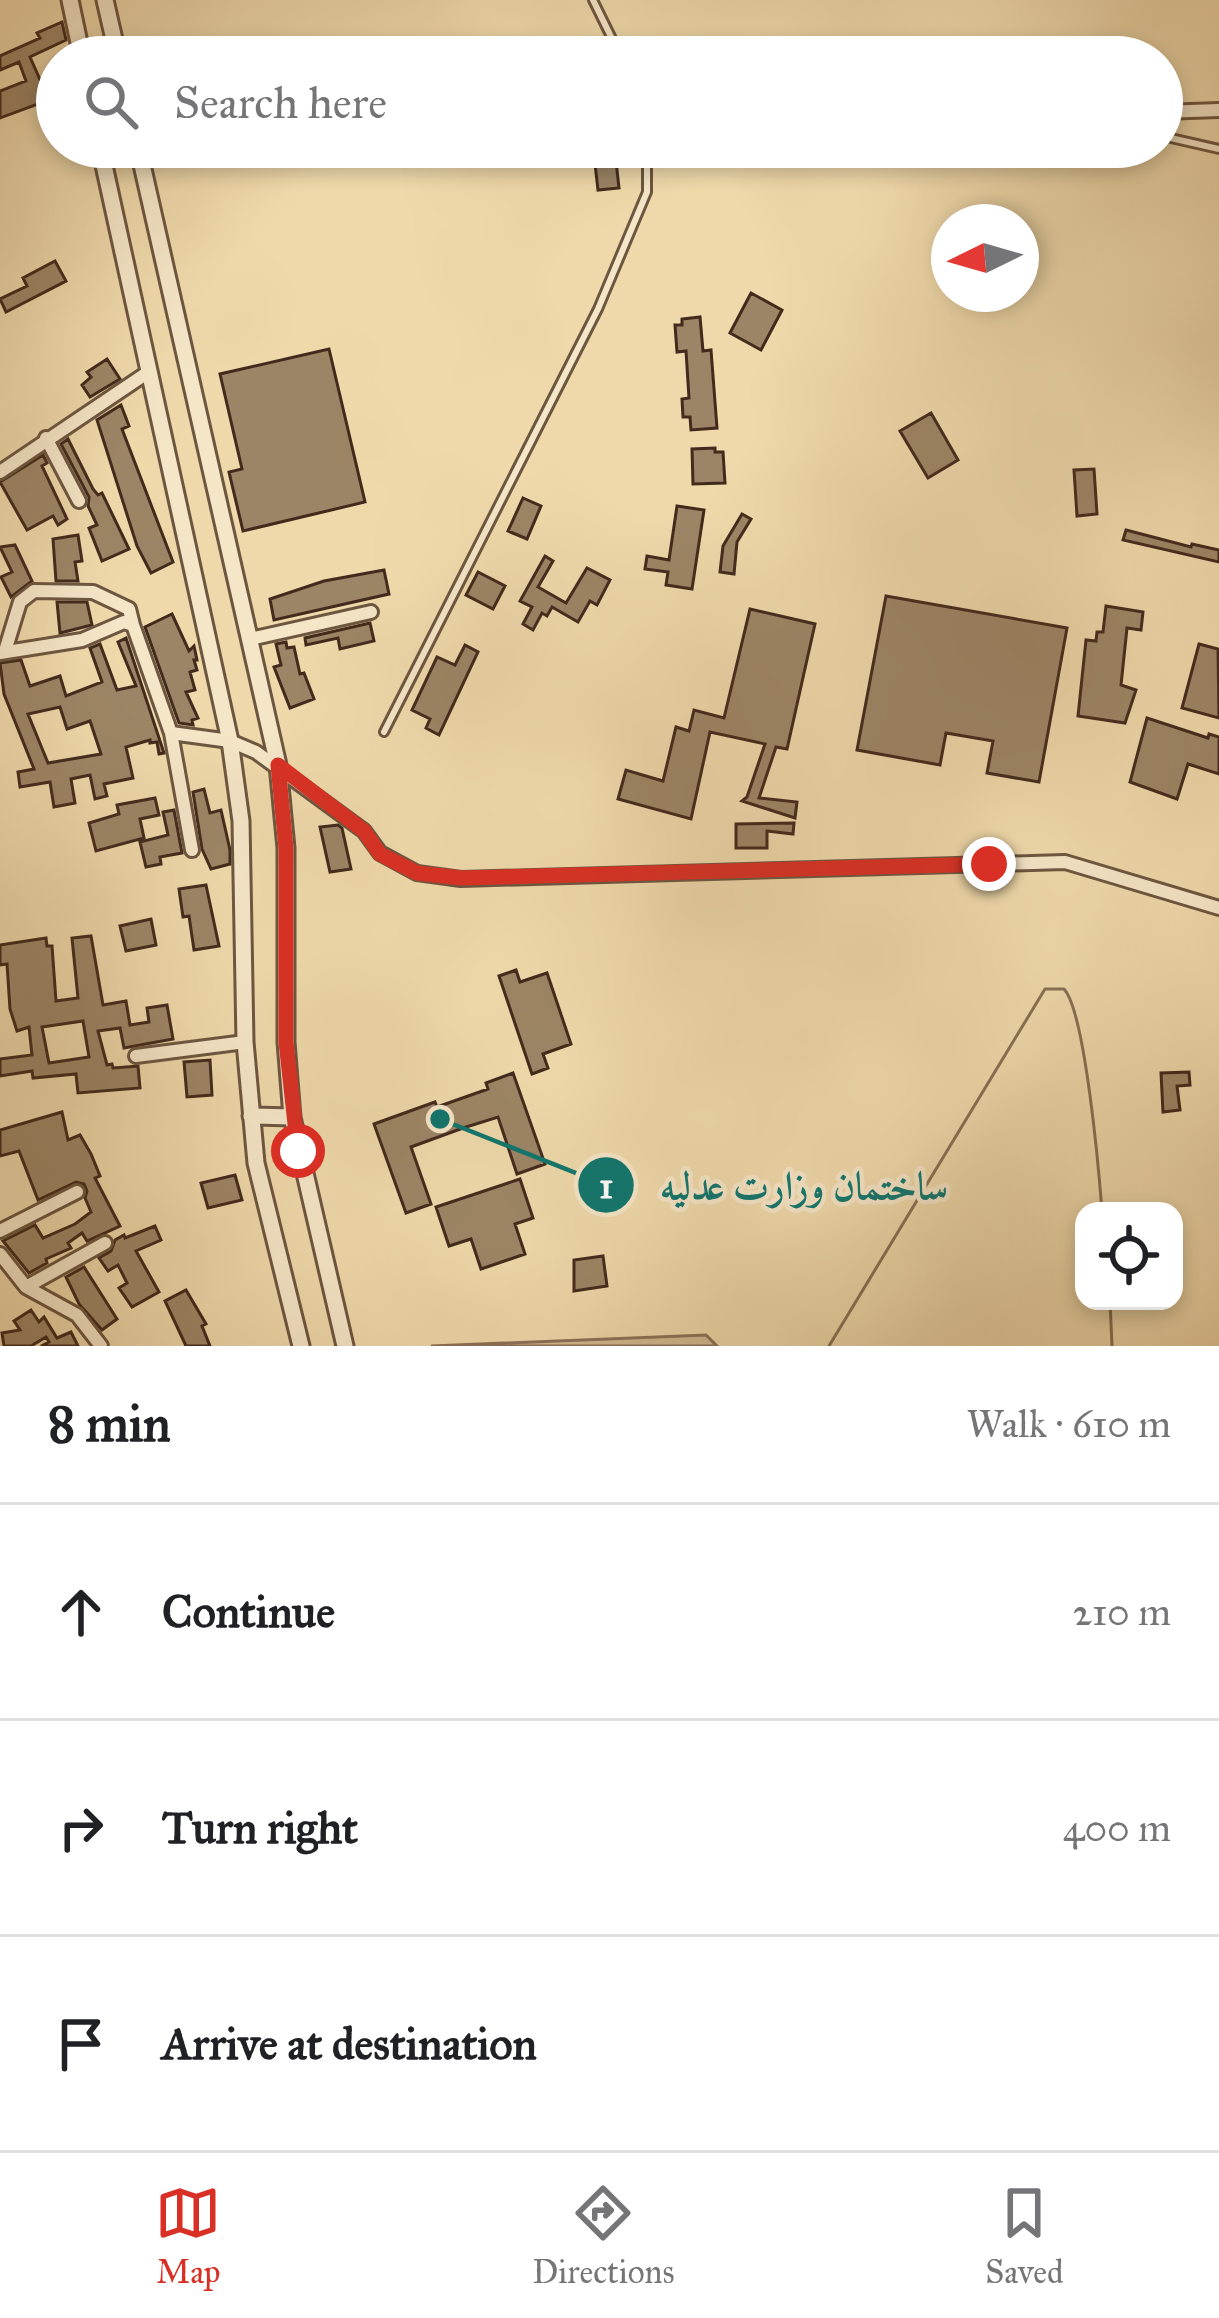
<!DOCTYPE html>
<meta charset="utf-8">
<style>
body{margin:0;font-family:"IM FELL Great Primer",Amiri,serif;background:#f6f6f6;color:#202124}
.controls{position:absolute;right:36px;bottom:36px;display:grid;overflow:hidden;border-radius:24px;box-shadow:0 6px 18px #0003}
.controls button{width:108px;height:108px;display:grid;place-items:center;padding:0;border:0;border-bottom:3px solid #e0e0e0;background:#fff;color:#202124;font:60px sans-serif}
.compass{position:absolute;left:931px;top:204px;width:108px;height:108px;border-radius:50%;background:#fff;box-shadow:0 6px 18px #0003;rotate:265deg}
.stop{position:absolute;width:36px;height:36px;margin:-27px;border:9px solid #d93025;border-radius:50%;background:#fff}
.stop.end{background:#d93025;border-color:#fff;box-shadow:0 3px 12px #0008}
.list{margin:0;padding:0;list-style:none}
h2{display:flex;justify-content:space-between;align-items:center;height:156px;margin:0;padding:0 48px;font-size:51px}
h2 small{font-size:39px;font-weight:400;color:#757577}
.list li{display:grid;grid-template-columns:78px 1fr auto;gap:36px;align-items:center;box-sizing:border-box;height:216px;padding:0 48px;border-top:3px solid #e0e0e0}
.list b{display:block;font-size:45px;white-space:nowrap}
.list em{font-size:39px;font-style:normal;color:#757577}
.icon{flex:none;width:66px;height:66px;fill:none;stroke:currentColor;stroke-width:2;stroke-linecap:round;stroke-linejoin:round}
.map{position:relative;flex:none;width:1219px;height:1346px;overflow:hidden}
.search{position:absolute;background:#fff;box-shadow:0 6px 18px #0003;left:36px;right:36px;top:36px;height:132px;display:flex;align-items:center;gap:30px;box-sizing:border-box;padding:0 42px;border-radius:66px;color:#757577;font-size:45px}
.sheet{height:804px;background:#fff}
nav{display:flex;justify-content:space-around;align-items:center;box-sizing:border-box;height:168px;border-top:3px solid #e0e0e0;background:#fff;font-size:33px;color:#757577}
nav a{display:grid;justify-items:center;gap:6px}
nav .on{color:#d93025}
.map>svg:first-child{display:block}
</style>
<div class="map">
<svg width="1219" height="1346" viewBox="0 0 1219 1346">
<rect width="100%" height="100%" fill="#efd9ab"/>
<filter id="stains"><feTurbulence type="fractalNoise" baseFrequency=".00167" numOctaves="4"/><feColorMatrix values="0 0 0 0 .2 0 0 0 0 .09 0 0 0 0 .02 0 0 0 .5 -.17"/></filter>
<radialGradient id="worn" r=".72"><stop offset=".6" stop-color="#630" stop-opacity="0"/><stop offset="1" stop-color="#630" stop-opacity=".3"/></radialGradient>
<path fill="#d2bb93" stroke="#8a7258" stroke-width="3" d="M706 1335 717 1346H431Z"/>
<g fill="none" stroke-linecap="round" stroke-linejoin="round">
<path stroke="#867054" stroke-width="3" d="M1110 1301 1112 1346
M829 1346 1045 989H1064C1085 1011 1099 1172 1102 1211"/>
</g>
<path fill="#9c8566" stroke="#422a1c" stroke-width="3" fill-rule="evenodd" d="M62 22 66 40 30 57 49 100 0 118V91L26 81 19 62 0 70V56L40 38 37 33Z
M615 152 619 188 598 190 594 155Z
M55 261 66 281 6 312 0 299 27 286 23 278Z
M751 293 782 310 761 350 730 333Z
M700 317 703 351 711 350 717 428 691 430 690 417H683L682 399 689 398 686 351 677 352 675 325H682V319Z
M329 349 365 502 243 531 229 472 242 469 220 374Z
M107 359 120 379 90 397 82 385 91 377 87 372Z
M121 405 129 426 122 429 173 562 151 573 137 546 97 420Z
M931 413 958 460 928 478 900 431Z
M68 439 93 489 98 495 102 493 129 549 102 561 89 528 97 525 88 506 89 497 61 444Z
M715 448V452H723L725 483 693 484 692 449Z
M43 455 47 463 42 466 67 519 58 525 53 516 27 530 0 482Z
M1094 469 1097 514 1077 516 1074 470Z
M523 498 541 506 527 539 508 531Z
M677 506 704 510 692 589 666 585 668 572 645 569 647 556 669 560Z
M742 514 751 519 737 542 734 574 720 572 723 546Z
M1126 530 1191 547 1192 544 1219 550V562L1123 540Z
M78 535 82 561 75 562 78 581H56L53 539Z
M15 545 32 581 11 597 1 577 12 572 0 547Z
M545 556 553 561 538 587 566 603 587 568 610 580 597 605 590 601 578 622 552 607 547 616 542 613 533 630 523 624 532 607 520 601Z
M384 570 389 594 274 620 270 599 324 581Z
M478 572 505 586 493 609 466 595Z
M886 596 1067 628 1039 782 987 773 993 741 946 733 940 765 857 750Z
M57 602H87L92 625 60 633Z
M1106 606 1143 612 1141 630 1127 628 1121 685 1136 690 1125 723 1078 716 1086 640 1096 641 1097 632H1103Z
M750 609 815 624 787 749 776 747 759 798 797 802 795 818 742 801 747 797 765 744 710 732 691 819 618 799 626 770 663 781 676 727 689 731 694 710 724 718Z
M172 614 189 651 194 646 197 660H194L197 670 190 672 195 690 186 692 198 718 192 720 193 725 179 723 145 627Z
M370 623 374 641 340 649 338 638 306 645 305 638Z
M126 638 164 753 159 754 157 742 150 743V740L126 747 133 778 104 784 107 796 95 799 90 775 71 779 75 803 54 807 50 782 20 787 18 772 34 769 4 694 0 663 21 660 30 686 60 676 66 696 102 682 90 648 100 644 117 690 136 686 118 642ZM60 707 67 729 90 721 101 754 48 763 28 714Z
M286 642 287 648 294 647 300 674 304 673 314 699 290 708 274 667 281 665 276 644Z
M1199 644 1218 649 1219 718 1182 708Z
M465 645 478 652 439 735 426 728 430 719 412 710 437 657 455 665Z
M1147 718 1208 738 1209 734 1219 737V774L1188 764 1177 799 1130 782Z
M204 789 210 813 221 810 230 850V864L211 869 202 849 193 792Z
M155 798 159 815 140 819 144 838 96 851 89 823 119 814 117 805Z
M174 810 182 853 160 857 161 864 146 867 140 842 168 835 163 812Z
M794 823 793 834 767 831V848H736V824Z
M338 825 342 828 351 869 330 872 320 827Z
M206 885 219 946 194 950 189 916 183 917 179 889Z
M151 919 156 945 126 951 120 926Z
M91 936 103 1005 126 1001 130 1025 149 1022 147 1008 167 1005 173 1039 124 1048 120 1028 98 1031 107 1065 112 1064 113 1068 138 1066 140 1088 78 1093 76 1074 33 1078 32 1071 0 1076V1059L32 1055 29 1027 17 1031 10 1009 7 964 0 965V945L46 938 47 946H52L56 1001 78 998 72 938ZM83 1021 89 1057 49 1063 42 1027Z
M516 970 520 982 547 973 571 1044 543 1054 548 1068 532 1074 499 976Z
M210 1060 212 1095 187 1097 184 1062Z
M1189 1072 1190 1085 1177 1086 1180 1110 1163 1112 1161 1073Z
M513 1073 545 1164 517 1174 498 1117 463 1128 411 1147 431 1204 406 1213 374 1124 435 1102 437 1107 488 1089 486 1083Z
M62 1112 68 1140 80 1135 91 1154 100 1176 95 1178 120 1226 87 1241 82 1233 68 1243 71 1248 46 1259 47 1263 29 1273 3 1241 35 1225 43 1238 75 1224 91 1212 85 1198 87 1191 84 1184 76 1182 38 1200 19 1151 0 1156V1130Z
M235 1175 242 1200 208 1208 201 1183Z
M520 1179 533 1218 515 1224 525 1254 481 1269 471 1239 449 1246 436 1207Z
M155 1226 161 1240 136 1251 159 1292 132 1307 119 1288 127 1283 118 1265 108 1271 99 1258 111 1251 115 1240 124 1235 125 1238Z
M603 1256 607 1286 574 1291V1260Z
M84 1267 117 1319 102 1330 79 1304 66 1277Z
M186 1290 206 1324 202 1326 210 1346H186L165 1301Z
M31 1310 39 1322 44 1317 57 1338 71 1332 78 1346H41L49 1342 46 1337 31 1346H4L2 1333 20 1330 14 1321Z"/>
<g fill="none" stroke-linecap="round" stroke-linejoin="round">
<defs>
<path id="service" d="M593 0 621 57
M1162 136 1219 149
M384 732 598 309 647 192V147"/>
<path id="minor" d="M1162 112 1219 110
M46 438 79 501
M0 472 147 373
M250 639 371 612
M5 651 20 602 34 591 93 592 129 609 133 625
M0 653 82 640 124 622 133 625 171 733 230 741 256 752 364 831 380 853 417 873 461 879 1065 862 1219 908
M171 733 192 850
M136 1056 245 1042
M0 1231 77 1192
M0 1254 26 1287 77 1315 101 1346
M26 1287 105 1243"/>
<path id="tertiary" d="M70 0 82 57
M105 0 118 57
M100 147 230 741 241 821 245 1042 256 1163 301 1346
M138 147 278 765 286 848V1042L292 1117 345 1346
M251 1116 292 1117"/>
</defs>
<use href="#service" stroke="#6d5640" stroke-width="12"/>
<use href="#minor" stroke="#6d5640" stroke-width="18"/>
<use href="#tertiary" stroke="#6d5640" stroke-width="21"/>
<use href="#service" stroke="#f5e6c8" stroke-width="6"/>
<use href="#minor" stroke="#f5e6c8" stroke-width="12"/>
<use href="#tertiary" stroke="#f5e6c8" stroke-width="15"/>
</g>
<g fill="none" stroke-linecap="round" stroke-linejoin="round">
<path stroke="#d93025" stroke-width="15" d="M298 1151 286 1042V848L278 765 364 831 380 854 417 873 461 878 989 864"/>
</g>
<path fill="none" stroke="#0f766e" stroke-width="4.5" d="M440 1119L606 1185"/>
<g fill="#0f766e" stroke="#f5e6c8" stroke-width="4.5">
<circle cx="440" cy="1119" r="12"/>
<circle cx="606" cy="1185" r="30"/>
</g>
<g font-size="36" text-anchor="middle" font-weight="bold" fill="#fff">
<text x="606" y="1198">1</text>
</g>
<g font-size="39" text-anchor="middle" font-weight="bold" fill="#0f766e" stroke="#f5e6c8" stroke-width="9" stroke-linejoin="round" paint-order="stroke">
<text x="804" y="1199">ساختمان وزارت عدلیه</text>
</g>
<rect width="100%" height="100%" filter="url(#stains)"/>
<rect width="100%" height="100%" fill="url(#worn)"/>
</svg>
<div class="controls">
<button><svg class="icon" aria-label="locate" viewBox="0 0 24 24"><circle cx="12" cy="12" r="6"/><path d="M12 2v4M12 18v4M2 12h4M18 12h4"/></svg></button>
</div>
<svg class="compass" viewBox="-18 -18 36 36"><path d="M0-13l5 13h-10z" fill="#e53935"/><path d="M0 13l5-13h-10z" fill="#757577"/></svg>
<div class="stop" style="left:298px;top:1151px"></div>
<div class="stop end" style="left:989px;top:864px"></div>
<div class="search"><svg class="icon" aria-label="search" viewBox="0 0 24 24"><circle cx="10" cy="10" r="6"/><path d="M15 15l6 6"/></svg>Search here</div>
</div>
<section class="sheet">
<h2>8 min<small>Walk · 610 m</small></h2>
<ul class="list">
<li><svg class="icon" aria-label="ahead" viewBox="0 0 24 24"><path d="M12 20V5M6 11l6-6 6 6"/></svg><div><b>Continue</b></div><em>210 m</em></li>
<li><svg class="icon" aria-label="right" viewBox="0 0 24 24"><path d="M7 20v-9h11M14 6l5 5-5 5"/></svg><div><b>Turn right</b></div><em>400 m</em></li>
<li><svg class="icon" aria-label="arrive" viewBox="0 0 24 24"><path d="M6 21V4h12l-3 4 3 4H6"/></svg><div><b>Arrive at destination</b></div></li>
</ul>
</section>
<nav>
<a class="on"><svg class="icon" aria-label="map" viewBox="0 0 24 24"><path d="M3 6l6-2 6 2 6-2v14l-6 2-6-2-6 2zM9 4v14M15 6v14"/></svg>Map</a>
<a><svg class="icon" aria-label="directions" viewBox="0 0 24 24"><path d="M12 3l9 9-9 9-9-9zM9 14v-3h6M13 9l2 2-2 2"/></svg>Directions</a>
<a><svg class="icon" aria-label="saved" viewBox="0 0 24 24"><path d="M7 4h10v16l-5-4-5 4z"/></svg>Saved</a>
</nav>
